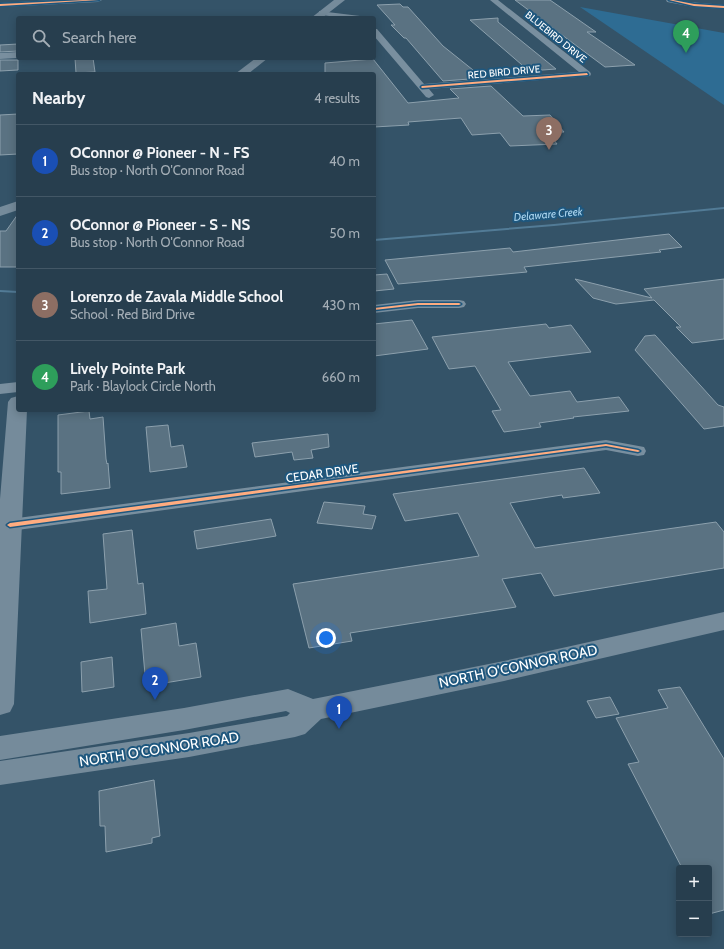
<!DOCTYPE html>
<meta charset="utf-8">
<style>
body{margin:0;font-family:Cabin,sans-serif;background:#334958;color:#f1f3f6}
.controls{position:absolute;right:12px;bottom:12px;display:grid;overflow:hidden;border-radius:4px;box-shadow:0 2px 10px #0003}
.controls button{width:36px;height:36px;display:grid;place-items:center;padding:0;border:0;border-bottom:1px solid #435766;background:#273e4e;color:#f1f3f6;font:20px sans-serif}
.you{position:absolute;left:326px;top:638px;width:14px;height:14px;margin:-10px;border:3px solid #fff;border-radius:50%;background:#1a73e8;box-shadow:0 0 0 6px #1a73e833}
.badge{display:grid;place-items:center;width:26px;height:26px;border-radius:50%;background:#b8c3ca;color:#fff;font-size:13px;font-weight:700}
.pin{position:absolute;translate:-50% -33px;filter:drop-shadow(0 1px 2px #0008)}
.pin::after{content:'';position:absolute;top:21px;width:14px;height:12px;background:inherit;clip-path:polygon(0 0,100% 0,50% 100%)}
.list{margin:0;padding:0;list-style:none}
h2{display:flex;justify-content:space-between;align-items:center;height:52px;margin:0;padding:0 16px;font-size:17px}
h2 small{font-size:13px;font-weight:400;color:#a4aeb6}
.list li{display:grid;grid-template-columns:26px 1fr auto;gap:12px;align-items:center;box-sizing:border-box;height:72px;padding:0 16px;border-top:1px solid #435766}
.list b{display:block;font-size:15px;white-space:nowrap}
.list p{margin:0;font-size:13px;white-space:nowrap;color:#a4aeb6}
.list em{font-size:13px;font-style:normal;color:#a4aeb6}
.icon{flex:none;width:22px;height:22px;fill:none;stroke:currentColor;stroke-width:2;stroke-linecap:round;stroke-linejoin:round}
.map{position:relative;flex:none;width:724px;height:949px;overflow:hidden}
.search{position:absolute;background:#273e4e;box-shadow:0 2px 10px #0003;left:16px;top:16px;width:360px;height:44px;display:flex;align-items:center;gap:10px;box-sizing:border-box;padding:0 14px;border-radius:4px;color:#a4aeb6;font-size:15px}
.panel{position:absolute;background:#273e4e;box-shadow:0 2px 10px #0003;left:16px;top:72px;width:360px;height:340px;border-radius:4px}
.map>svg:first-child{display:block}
</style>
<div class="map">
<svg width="724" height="949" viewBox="0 0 724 949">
<rect width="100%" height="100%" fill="#345368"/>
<path fill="#2e6c93" d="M580 7 724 33V105Z"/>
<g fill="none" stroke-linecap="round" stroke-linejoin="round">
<path fill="#527b96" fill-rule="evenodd" d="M724 207V209L554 226 374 241V239L554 224Z
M0 290 18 291V293L0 292Z"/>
</g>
<path fill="#5a7282" stroke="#8ca0ad" d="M515 0H550L596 32H587L635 65 605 67Z
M400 4 403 7H408L443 46 483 78 443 81 406 38H404L391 25H395L377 5Z
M498 18V22L556 69 529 71 470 20Z
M18 44V51L0 52V45Z
M75 58H93L95 72 76 73Z
M373 59 408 103 459 98 450 89 491 86 523 116 550 115 564 132H548L557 144 510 146 500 133 472 135 461 118 408 122 409 125 374 127V74H325V63Z
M0 60H18V70L0 71Z
M18 114V154L0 155V115Z
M18 214V267H0V231H6Z
M669 234 682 247 659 250 661 252 524 267 527 272 398 284 385 260 510 248 513 252Z
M387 274 394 289 374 291V275Z
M575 279 652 298 644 289 724 279V339L692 343 676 327H681L654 300 616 304 593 298Z
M412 320 428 349 374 356V324Z
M546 324 549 328 571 325 591 352 508 362 530 396 570 391 577 402 619 397 629 411 573 417 574 418 539 423 541 427 504 432 492 411 501 410 475 366 449 369 432 337Z
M655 335 718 405 724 407V426L704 429 635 350 645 336Z
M89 411 90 419 103 417 106 459 107 464 108 463 110 488 61 494V472H58V415Z
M168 425 171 447 183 445 187 467 150 472 146 427Z
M328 434 329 447 311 450 313 458 294 460 292 452 255 457 252 443Z
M584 468 600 493 563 498 562 495 510 503 535 548 716 522 724 532V568L554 596 541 573 502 579 516 607 350 633 352 641 309 648 293 584 479 556 458 513 405 521 393 494Z
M324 502 365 506 363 514 376 516 372 529 317 523Z
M271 519 276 536 197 549 194 531Z
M132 530 138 584 143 583 146 614 90 623 88 591 107 589 103 534Z
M176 623 179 646 196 643 201 677 146 686 141 629Z
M112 657 114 687 82 692 81 662Z
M680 687 724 759V910L709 914V868H682L628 764 639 762 616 718 668 708 658 690Z
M610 697 619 714 596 718 587 701Z
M154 780 160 836 152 838V843L106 852 105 826H100L99 791Z"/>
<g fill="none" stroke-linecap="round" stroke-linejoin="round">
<path fill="#798f9f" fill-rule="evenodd" d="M55 0H102L98 2 0 7V3Z
M490 0H498L590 72 591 74 590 76 429 89 434 95 429 98 426 97 374 36V29H377L424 84 579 72Z
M666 0 724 5V9L694 7 667 2Z
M319 11 360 16 364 18H343L322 15H319Z
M18 52V58L0 59V53Z
M418 300H459L464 301 466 304 464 307 459 308H418L374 313V305Z
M18 382V392L0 394V384Z
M606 440 644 447 646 451 644 455 638 456 606 450 10 531 4 529 1 525 4 521 10 519Z"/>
<path fill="#758b9b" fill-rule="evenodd" d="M334 0H345L322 18H311Z
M256 58H268L248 74H235Z
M18 201V210L0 216V207Z
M18 396V410H27L14 704 10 712 0 715V499L8 402 11 398Z
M724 612V630L504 681 321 719 305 734 295 737 189 757 0 785V761L189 733 287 716 290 713 286 711 184 730 0 760V736L184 708 288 689 313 699 504 661Z"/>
<defs>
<path id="cycleway" d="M86 0H99L0 6V4Z
M669 0H673L694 4 724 6V8L694 6Z
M587 73 588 75 422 88 421 87 422 86Z
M418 303H459L461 304 459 305H418L374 310V308Z
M606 444 638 450 640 451 638 452 606 446 10 527 7 525 10 523Z"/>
</defs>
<use href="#cycleway" stroke="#1e577e" stroke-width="3"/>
<use href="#cycleway" fill="#ffac80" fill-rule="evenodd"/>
</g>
<g text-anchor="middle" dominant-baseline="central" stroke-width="4" stroke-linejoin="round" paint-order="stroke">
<g font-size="10" fill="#fff" stroke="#1e577e">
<text transform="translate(556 37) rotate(39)">BLUEBIRD DRIVE</text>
<text transform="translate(504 72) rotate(-5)">RED BIRD DRIVE</text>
</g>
<g font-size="11" font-style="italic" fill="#acd6f0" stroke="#1e577e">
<text transform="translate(548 214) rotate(-5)">Delaware Creek</text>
</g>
<g font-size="12" fill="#fff" stroke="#1e577e">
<text transform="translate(322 473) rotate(-8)">CEDAR DRIVE</text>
</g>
<g font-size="14" fill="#fff" stroke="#1e577e">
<text transform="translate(518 666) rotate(-12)">NORTH O'CONNOR ROAD</text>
<text transform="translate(159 749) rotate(-9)">NORTH O'CONNOR ROAD</text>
</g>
</g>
</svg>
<div class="controls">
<button>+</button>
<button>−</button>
</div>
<div class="you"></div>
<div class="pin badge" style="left:339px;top:729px;background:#1a4fb4">1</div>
<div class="pin badge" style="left:155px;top:700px;background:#1a4fb4">2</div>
<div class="pin badge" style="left:549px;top:150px;background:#8d6e63">3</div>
<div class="pin badge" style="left:686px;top:53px;background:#2e9e5b">4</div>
<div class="search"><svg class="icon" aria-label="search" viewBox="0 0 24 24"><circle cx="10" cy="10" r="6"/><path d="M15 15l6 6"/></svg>Search here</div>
<section class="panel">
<h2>Nearby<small>4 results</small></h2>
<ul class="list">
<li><span class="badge" style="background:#1a4fb4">1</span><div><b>OConnor @ Pioneer - N - FS</b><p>Bus stop · North O'Connor Road</p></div><em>40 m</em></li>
<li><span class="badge" style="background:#1a4fb4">2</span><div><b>OConnor @ Pioneer - S - NS</b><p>Bus stop · North O'Connor Road</p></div><em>50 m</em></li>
<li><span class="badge" style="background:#8d6e63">3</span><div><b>Lorenzo de Zavala Middle School</b><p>School · Red Bird Drive</p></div><em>430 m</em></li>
<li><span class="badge" style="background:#2e9e5b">4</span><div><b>Lively Pointe Park</b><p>Park · Blaylock Circle North</p></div><em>660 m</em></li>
</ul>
</section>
</div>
